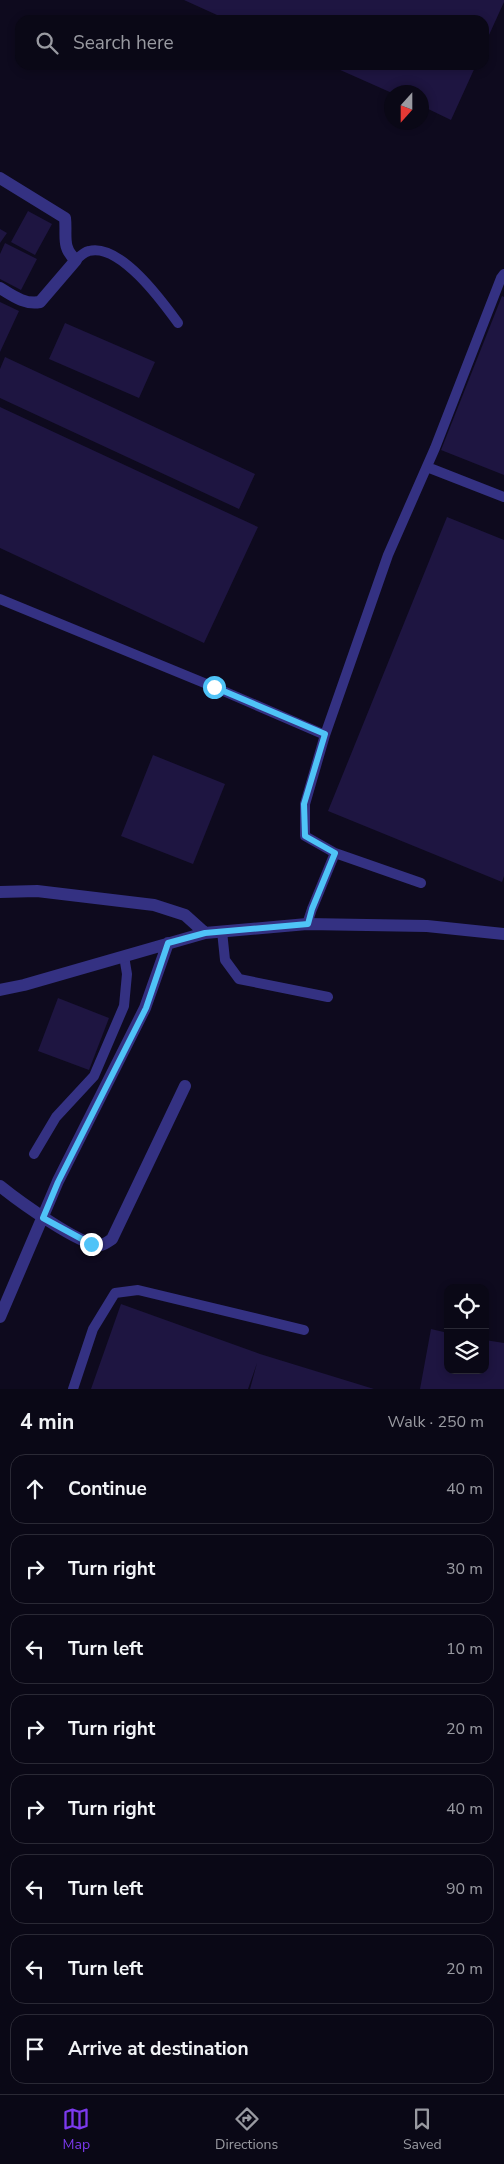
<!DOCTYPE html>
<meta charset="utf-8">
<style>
body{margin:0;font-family:"Nunito Sans",sans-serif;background:#181623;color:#f1f3f6}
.controls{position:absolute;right:15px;bottom:15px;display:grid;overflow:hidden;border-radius:10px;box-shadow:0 2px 8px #0003}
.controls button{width:45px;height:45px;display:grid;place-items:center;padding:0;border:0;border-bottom:1px solid #2a2935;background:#0a0816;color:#f1f3f6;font:25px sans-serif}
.compass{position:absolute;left:384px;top:85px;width:45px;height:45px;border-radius:50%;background:#0a0816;box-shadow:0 2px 8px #0003;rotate:201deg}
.stop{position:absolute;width:15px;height:15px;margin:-11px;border:4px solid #4fc3f7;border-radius:50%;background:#fff}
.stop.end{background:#4fc3f7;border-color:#fff;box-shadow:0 1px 5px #0008}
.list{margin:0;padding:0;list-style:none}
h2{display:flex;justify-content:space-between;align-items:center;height:65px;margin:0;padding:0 20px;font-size:21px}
h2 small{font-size:16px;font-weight:400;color:#999aa1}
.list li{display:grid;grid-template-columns:32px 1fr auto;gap:15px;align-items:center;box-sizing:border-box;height:70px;margin:0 10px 10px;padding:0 10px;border:1px solid #2a2935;border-radius:15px}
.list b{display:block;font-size:19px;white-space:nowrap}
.list em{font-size:16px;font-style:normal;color:#999aa1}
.icon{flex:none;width:28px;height:28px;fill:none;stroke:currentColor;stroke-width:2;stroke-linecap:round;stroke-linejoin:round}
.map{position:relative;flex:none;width:504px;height:1389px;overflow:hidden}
.search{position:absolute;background:#0a0816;box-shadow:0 2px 8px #0003;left:15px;right:15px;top:15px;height:55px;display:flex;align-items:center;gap:12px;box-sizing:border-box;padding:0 18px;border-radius:15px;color:#999aa1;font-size:19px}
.sheet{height:705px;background:#0a0816}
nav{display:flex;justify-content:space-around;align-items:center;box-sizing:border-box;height:70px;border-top:1px solid #2a2935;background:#0a0816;font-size:14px;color:#999aa1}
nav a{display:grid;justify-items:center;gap:2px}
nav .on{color:#7c3aed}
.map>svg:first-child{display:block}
</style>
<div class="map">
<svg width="504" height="1389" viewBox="0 0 504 1389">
<rect width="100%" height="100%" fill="#0e0a1e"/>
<path fill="#1e1541" d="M184 0H504V2L484 46V20H228Z
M329 65H476L451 120 422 106V92L392 93Z
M28 211 52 224 35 255 11 242Z
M0 229 7 233 0 243Z
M5 243 37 259 21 290 0 279V254Z
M502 296 504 297V475L441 450Z
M0 302 19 311 0 352Z
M65 323 155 362 139 398 49 359Z
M5 357 255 474 239 509 0 398V369Z
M0 407 258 527 204 643 0 548Z
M447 517 504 540V876L502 882 328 811Z
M153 755 225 784 193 864 121 836Z
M58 998 109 1018 89 1070 38 1051Z
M121 1304 260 1354 374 1389H250L257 1363 248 1389H91Z
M431 1329 448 1333V1370H485V1340L504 1343V1389H420Z"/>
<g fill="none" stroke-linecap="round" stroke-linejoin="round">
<path stroke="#343182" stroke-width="10" d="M76 260C80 256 84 252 89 251 120 243 162 301 178 323
M427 467 504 497
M0 599 214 687 325 735 305 804V836L335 853 312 909 307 924
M325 735 388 555 435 448 501 278 504 274
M335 853 421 883
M222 931 225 960 239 979 328 997
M34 1154 56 1117 94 1076 124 1006 127 974 124 956
M73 1389 93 1329 115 1293 138 1290 304 1330"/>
<path stroke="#343182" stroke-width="12" d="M0 178 65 218C67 235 61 248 76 260L40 302C25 305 13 296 0 288
M0 892 37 891 154 905 185 915 205 933
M0 990 24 985 205 933 307 924 427 926 504 934
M0 1186C16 1199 83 1248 101 1245 105 1244 109 1241 112 1239L185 1086
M0 1317 58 1181 145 1008 168 943"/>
</g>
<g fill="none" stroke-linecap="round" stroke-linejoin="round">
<path stroke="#4fc3f7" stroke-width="6" d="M91 1244 43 1218 58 1182 146 1008 168 943 205 933 308 924 312 909 335 853 305 836 304 804 325 734 214 687"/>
</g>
</svg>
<div class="controls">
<button><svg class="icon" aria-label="locate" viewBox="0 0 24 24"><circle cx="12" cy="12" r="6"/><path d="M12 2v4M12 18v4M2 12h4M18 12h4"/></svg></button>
<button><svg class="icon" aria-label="layers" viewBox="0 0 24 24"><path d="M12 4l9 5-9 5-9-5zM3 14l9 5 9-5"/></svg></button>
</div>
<svg class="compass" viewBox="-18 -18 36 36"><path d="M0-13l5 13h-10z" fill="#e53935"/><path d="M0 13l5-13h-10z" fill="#999aa1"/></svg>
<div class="stop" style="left:214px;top:687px"></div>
<div class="stop end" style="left:91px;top:1244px"></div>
<div class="search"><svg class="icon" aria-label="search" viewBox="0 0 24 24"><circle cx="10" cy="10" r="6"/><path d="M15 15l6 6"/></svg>Search here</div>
</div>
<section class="sheet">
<h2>4 min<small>Walk · 250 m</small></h2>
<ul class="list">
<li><svg class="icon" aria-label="ahead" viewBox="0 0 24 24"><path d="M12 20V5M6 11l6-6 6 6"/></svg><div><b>Continue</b></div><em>40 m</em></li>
<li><svg class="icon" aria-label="right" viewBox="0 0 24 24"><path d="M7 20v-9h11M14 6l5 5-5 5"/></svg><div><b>Turn right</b></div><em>30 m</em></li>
<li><svg class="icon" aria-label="left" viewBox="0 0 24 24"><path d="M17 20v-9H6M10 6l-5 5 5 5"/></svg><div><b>Turn left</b></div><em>10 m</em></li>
<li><svg class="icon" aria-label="right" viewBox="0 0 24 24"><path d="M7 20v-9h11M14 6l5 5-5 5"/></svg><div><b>Turn right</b></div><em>20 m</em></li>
<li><svg class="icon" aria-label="right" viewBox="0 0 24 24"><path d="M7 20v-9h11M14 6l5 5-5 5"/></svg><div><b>Turn right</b></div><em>40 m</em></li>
<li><svg class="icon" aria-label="left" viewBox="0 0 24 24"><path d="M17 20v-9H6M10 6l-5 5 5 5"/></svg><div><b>Turn left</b></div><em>90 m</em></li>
<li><svg class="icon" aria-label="left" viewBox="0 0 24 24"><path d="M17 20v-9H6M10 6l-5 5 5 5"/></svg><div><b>Turn left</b></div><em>20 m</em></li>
<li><svg class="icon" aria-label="arrive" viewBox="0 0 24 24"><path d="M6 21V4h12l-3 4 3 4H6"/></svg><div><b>Arrive at destination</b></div></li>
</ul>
</section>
<nav>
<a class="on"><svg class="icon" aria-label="map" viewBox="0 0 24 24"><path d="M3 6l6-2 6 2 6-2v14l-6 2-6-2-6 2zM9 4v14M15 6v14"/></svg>Map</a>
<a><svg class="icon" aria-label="directions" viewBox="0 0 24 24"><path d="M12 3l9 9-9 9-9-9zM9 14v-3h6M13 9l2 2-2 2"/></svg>Directions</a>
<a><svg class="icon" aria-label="saved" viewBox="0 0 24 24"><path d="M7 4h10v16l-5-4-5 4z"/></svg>Saved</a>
</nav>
